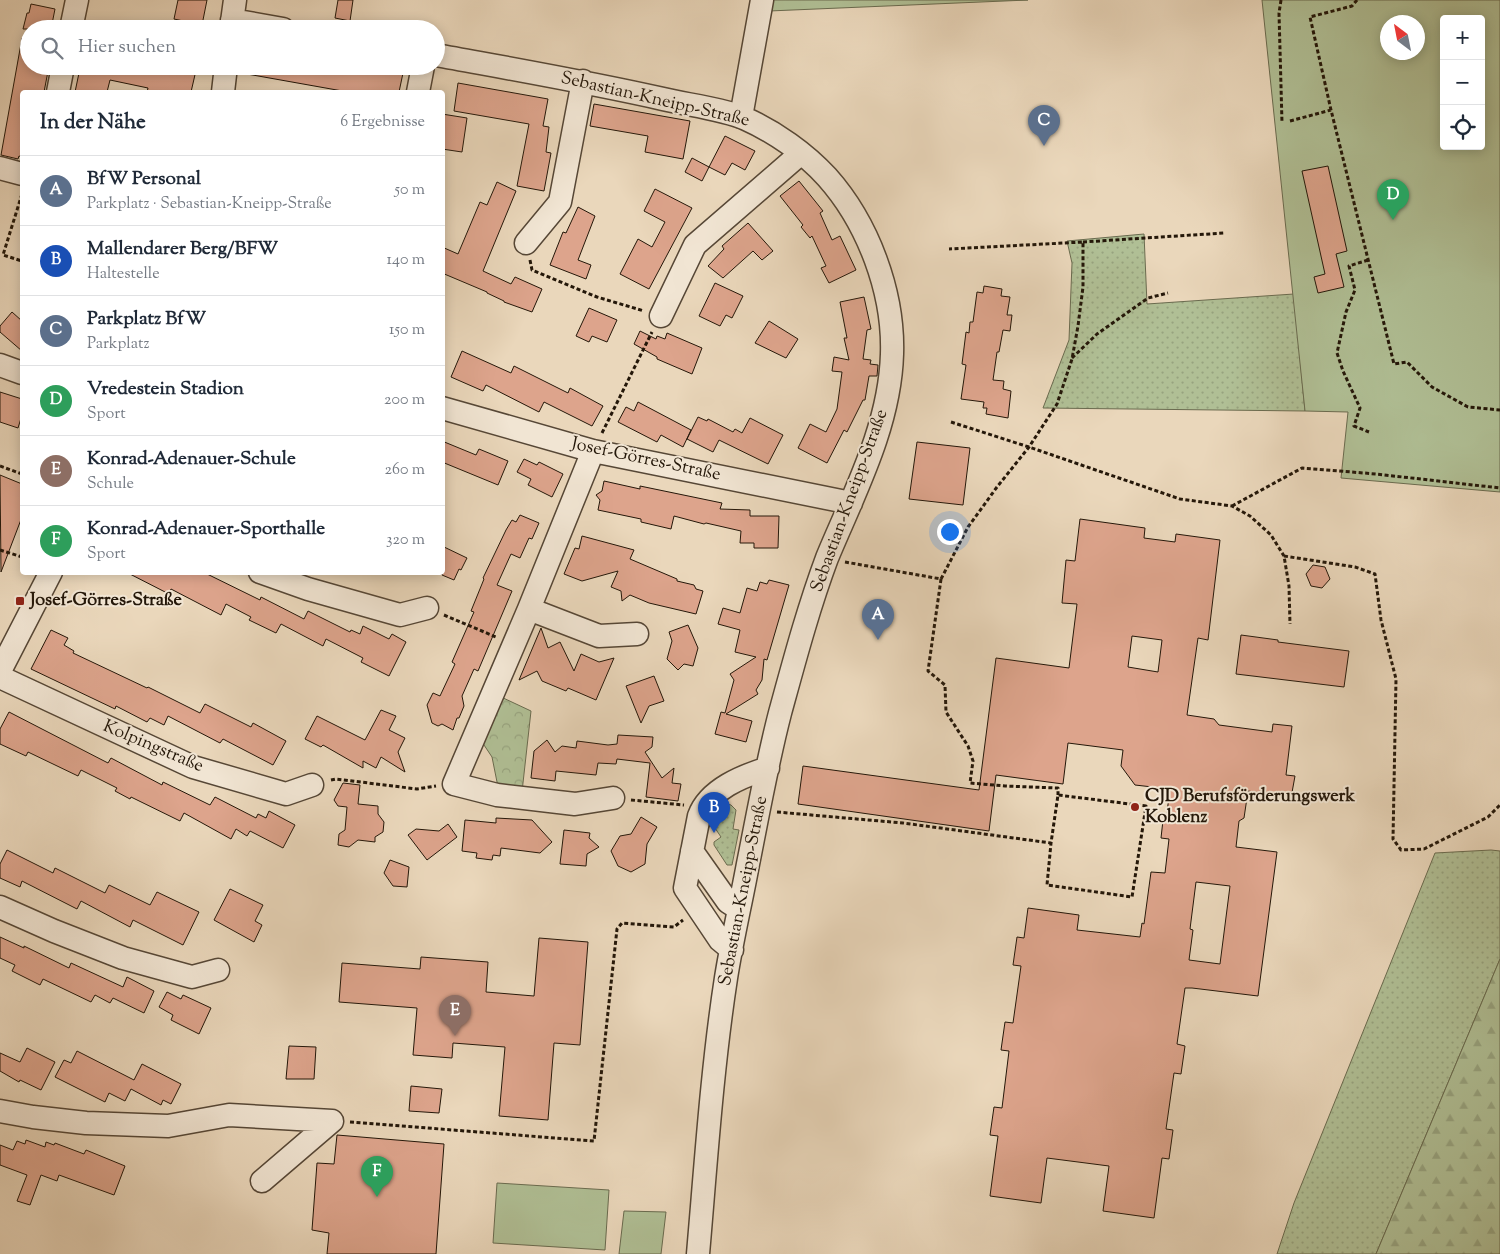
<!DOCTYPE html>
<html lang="de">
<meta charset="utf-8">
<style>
body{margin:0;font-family:"Sorts Mill Goudy",serif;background:#f2f2f3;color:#1f2937}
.controls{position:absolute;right:15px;top:15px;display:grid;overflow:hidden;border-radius:5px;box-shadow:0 2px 12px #0003}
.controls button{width:45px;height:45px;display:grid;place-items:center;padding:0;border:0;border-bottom:1px solid #e0e1e3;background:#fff;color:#1f2937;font:25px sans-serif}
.compass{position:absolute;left:1380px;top:15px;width:45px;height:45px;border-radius:50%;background:#fff;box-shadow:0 2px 12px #0003;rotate:328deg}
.you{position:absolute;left:949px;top:531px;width:18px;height:18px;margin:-12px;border:4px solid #fff;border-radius:50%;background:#1a73e8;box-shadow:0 0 0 8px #1a73e833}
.badge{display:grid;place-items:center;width:32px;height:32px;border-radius:50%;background:#ea580c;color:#fff;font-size:16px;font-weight:700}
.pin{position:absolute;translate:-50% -41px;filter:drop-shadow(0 1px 2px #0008)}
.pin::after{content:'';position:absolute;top:26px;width:18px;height:15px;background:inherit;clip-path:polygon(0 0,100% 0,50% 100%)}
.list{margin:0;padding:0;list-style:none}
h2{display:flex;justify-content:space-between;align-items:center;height:65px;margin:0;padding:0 20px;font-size:21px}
h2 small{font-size:16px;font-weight:400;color:#747a83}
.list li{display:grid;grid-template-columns:32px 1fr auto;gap:15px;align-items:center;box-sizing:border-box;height:70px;padding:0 20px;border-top:1px solid #e0e1e3}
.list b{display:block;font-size:19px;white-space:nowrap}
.list p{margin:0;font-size:16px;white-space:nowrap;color:#747a83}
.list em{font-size:16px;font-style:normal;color:#747a83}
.icon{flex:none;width:28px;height:28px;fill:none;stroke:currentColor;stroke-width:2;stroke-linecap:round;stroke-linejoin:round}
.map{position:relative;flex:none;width:1500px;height:1254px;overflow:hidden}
.search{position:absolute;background:#fff;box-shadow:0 2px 12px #0003;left:20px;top:20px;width:425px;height:55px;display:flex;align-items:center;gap:12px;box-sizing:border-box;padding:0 18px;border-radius:28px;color:#747a83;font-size:19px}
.panel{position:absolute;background:#fff;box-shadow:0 2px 12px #0003;left:20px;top:90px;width:425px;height:485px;border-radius:5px}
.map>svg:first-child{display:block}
</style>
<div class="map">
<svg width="1500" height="1254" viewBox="0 0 1500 1254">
<defs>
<pattern id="grass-dots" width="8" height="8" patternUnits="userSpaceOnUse" patternTransform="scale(1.25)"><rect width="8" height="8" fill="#b0bf95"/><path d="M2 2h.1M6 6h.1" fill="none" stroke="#97a37f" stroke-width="1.8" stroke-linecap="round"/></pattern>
<pattern id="forest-firs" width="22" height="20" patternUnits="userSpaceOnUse" patternTransform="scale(1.25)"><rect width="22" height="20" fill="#b0bf95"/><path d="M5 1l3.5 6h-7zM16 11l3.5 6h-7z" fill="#97a37f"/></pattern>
<pattern id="park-crowns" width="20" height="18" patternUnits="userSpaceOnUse" patternTransform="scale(1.25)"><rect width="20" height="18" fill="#b0bf95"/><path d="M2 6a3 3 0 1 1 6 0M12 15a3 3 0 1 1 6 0" fill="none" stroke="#97a37f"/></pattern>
</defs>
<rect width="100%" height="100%" fill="#ead7bb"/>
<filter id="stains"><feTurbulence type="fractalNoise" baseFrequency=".004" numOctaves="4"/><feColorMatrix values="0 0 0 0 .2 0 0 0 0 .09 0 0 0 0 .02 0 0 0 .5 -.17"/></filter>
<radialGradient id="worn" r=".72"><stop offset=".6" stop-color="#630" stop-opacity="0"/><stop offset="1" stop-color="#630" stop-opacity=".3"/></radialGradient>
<path fill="url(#grass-dots)" stroke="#6a6b4f" d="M1144 234 1147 304 1294 294 1305 411 1043 408 1069 340 1072 263 1067 241Z
M724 803 731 805 736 810 733 829 739 830 732 865H727L714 845V842L721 837 713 825 709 827 707 824 714 806Z
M1491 850 1500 851V959L1376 1254H1277L1294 1203 1435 853Z"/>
<path fill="url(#forest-firs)" stroke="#6a6b4f" d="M1500 959V1254H1376Z"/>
<path fill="url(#park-crowns)" stroke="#6a6b4f" d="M499 696 531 711 522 792 500 786 497 782 492 757 482 742Z"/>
<path fill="#b0bf95" stroke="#6a6b4f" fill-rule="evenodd" d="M753 0H1028L769 11Z
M1262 0H1500V492L1341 478 1348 412 1305 411ZM1444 19H1481V146H1444ZM1388 22H1418V52H1388Z
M497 1183 609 1190 605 1250 493 1243Z
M624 1211 666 1212 661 1254H619Z"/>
<path fill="#dda48c" stroke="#241709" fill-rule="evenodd" d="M178 0H207L202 25 174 19Z
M338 0H353L350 21 335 18Z
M31 4 55 9 51 29H23L27 13H29Z
M22 38H29V66H49L44 92H22V157L19 156 18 159 1 155Z
M77 66H197L191 92H147L148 88 110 80 107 92H75L79 73H77Z
M247 66H344L375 72 376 68 403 73 399 92H348L247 74Z
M458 83 548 99 543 126 549 127 546 152 551 153 544 191 517 186 529 124 454 111Z
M594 104 690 121 683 159 645 152 648 136 590 126Z
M442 114 467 118 462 152 442 149Z
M725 136 755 151 745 170 732 163 725 175 709 167Z
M692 158 709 167 702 181 685 172Z
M1328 166 1347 251 1336 254 1344 287 1318 293 1314 277 1325 274 1302 171Z
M799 181 823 211 820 213 832 240 840 236 856 270 829 283 821 268 826 266 812 236 810 238 801 227 803 225 780 196Z
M497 182 516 191 483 271 511 284 515 277 542 289 532 312 504 302V301L487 293V292L442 273V247L458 254 480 202 487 205Z
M655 189 692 208 649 289 620 274 638 239 652 247 665 222 644 211Z
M578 207 595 216 578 260 591 265 586 279 550 265 563 232 566 233Z
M748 223 773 251 762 260 753 251 723 278 708 266 724 249 722 246Z
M715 283 743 296 732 318 726 315 720 326 699 316Z
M984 286 1002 289 1001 296 1010 297 1007 315H1012L1010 331 1003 330 999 352H997L993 380 1004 381 1003 389 1011 391 1008 418 986 414 987 408H983L984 402 961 399 966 365 962 364 966 332 969 333 970 322H973L977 292 983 293Z
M864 297 871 329 867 330 863 359 871 360 870 364 878 365 877 376H869L865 400H863L847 432 844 430 827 463 798 448 810 424 826 432 837 409 842 372 832 371 834 357 849 360 844 338H847L840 302Z
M589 308 617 320 607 342 592 336 589 342 576 336Z
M12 312 22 321V351L0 332V326Z
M769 321 798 339 786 358 755 343Z
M640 331 656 339 657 336 665 339 667 333 702 348 692 374 657 359V357L634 344Z
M462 351 511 373 514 366 568 393 570 388 603 406 592 426 544 402 539 412 486 385 483 391 451 377Z
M0 392 22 399V415L18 428 0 422Z
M638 402 691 430 683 447 661 435 657 442 618 422 626 407 634 411Z
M698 417 707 421 708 419 733 432 735 429 742 433 750 418 783 435 768 464 719 440 713 452 687 439Z
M442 441 476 455 479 449 508 461 498 485 442 462Z
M917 442 970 448 963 505 909 499Z
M524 459 537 465 539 462 563 474 552 497 528 485 531 479 517 472Z
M0 475 22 484V517L1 572Z
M604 481 640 489V486L722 503 720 509 750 510V516H779L778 548H754V543H740L741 531 706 523 704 524 674 516 671 529 641 522V519L598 510 600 500 596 495 602 491Z
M520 515 539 523 532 539 529 538 520 558 511 554 497 585 512 591 478 671 474 669 462 696 464 706 459 718H457L453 730 442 724 438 726 432 723 427 705 433 693 440 696 455 664 452 662 474 612 471 611 484 579 483 578 506 530 512 520 516 522Z
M1080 519 1145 528 1144 538 1175 542 1176 534 1220 540 1208 640 1198 638 1187 715 1214 719 1219 725 1272 732 1273 724 1292 726 1286 775 1295 776 1291 798 1248 791 1244 818 1239 821 1236 847 1277 852 1258 996 1192 988H1185L1177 1044 1185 1046 1181 1074 1174 1073 1166 1129 1173 1130 1169 1159 1162 1158 1154 1218 1103 1211 1109 1166 1047 1158 1041 1203 990 1196 998 1136 990 1135 994 1107 1002 1108 1009 1051 1001 1050 1005 1022 1013 1023 1021 966 1013 965 1017 937 1024 938 1028 908 1079 915 1077 930 1140 937 1142 923 1144 924 1151 872 1165 873 1169 839 1161 838 1163 820H1166L1170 789 1135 785 1121 766 1123 750 1068 743 1063 784 996 775 989 831 798 804 803 766 979 790 996 658 1069 668 1077 604 1062 603 1066 560 1075 561ZM1132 636 1162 640 1158 672 1128 667ZM1196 882 1230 886 1220 964 1189 960 1193 930 1190 929Z
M582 536 634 550 630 559 677 579V581L694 585 696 589 703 591 696 614 649 603 630 595 622 601 621 591 611 587 618 571 582 581 564 574 575 548 579 549Z
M442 546 467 558 461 570 459 569 454 580 442 575Z
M1313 565 1325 567 1330 579 1322 588 1311 586 1306 574Z
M126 572H203L260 600 261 597 304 619 308 611 350 632 351 630 360 634 363 626 389 639 392 634 406 642 389 676 361 662 363 658 326 639 323 646 281 624 276 633 249 620 251 617 226 604 221 615 171 589 169 594Z
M769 580 789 585 767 660 764 659 762 680 756 690 758 694 726 714 752 721 746 742 715 734 721 712 725 713 734 680 730 674 756 657 735 652 740 630 718 624 723 608 740 613 747 588 757 591 760 582 767 584Z
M688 625 698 648 693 666 684 664 678 670 667 659 672 641 669 632Z
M541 628 548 648 560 642 574 671 581 654 599 662 614 658 596 700 568 688 566 691 542 681 537 671 519 680Z
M51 630 68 638 64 645 74 651 73 653 147 688 148 687 200 713 205 704 251 727 253 723 286 741 273 765 223 739 220 743 168 716 164 725 150 718 147 722 116 706 115 709 31 669Z
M1241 635 1278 640V642L1349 651 1344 687 1236 674Z
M654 676 664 701 649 706 641 723 626 686Z
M381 710 396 716 389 730 405 738 398 752 405 772 381 757 376 768 363 761V768L323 745 321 747 305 739 317 716 365 740Z
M9 712 108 763 111 758 162 785 163 782 210 805 215 797 256 818 258 814 266 818 269 811 295 825 283 848 250 831 247 836 236 829 231 839 184 813 180 821 131 797 130 799 115 791 117 788 81 770 78 776 28 752 26 756 0 744V729Z
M618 735 653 737 652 747 645 752 662 778 674 768 672 783 681 784 678 801 646 797 650 763 617 759 616 764 598 763 596 775 556 771 555 781 531 778 534 751 547 740 555 752 562 746 576 748 577 741 608 745 617 744Z
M343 783 360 785 358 804 378 806V814L384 822 383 832 375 837V842L358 840 349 847 338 845 339 834 345 830 347 807 338 806 334 800Z
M641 817 657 827 647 844 645 864 631 872 618 866 611 851 620 836 631 834Z
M496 818 532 820 552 842 540 853 501 848 500 856 493 855 492 860 476 858 477 853 462 851 465 820 496 823Z
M448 824 457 837 427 860 408 835 416 829 439 831Z
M564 830 590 833 589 838 599 847 587 854 586 866 560 864Z
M7 850 53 873 55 868 105 893 109 885 150 905 157 892 199 912 183 945 133 920 130 927 81 901 77 909 22 881 20 887 0 878V864Z
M390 860 409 867 407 887 393 886 384 873Z
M230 889 263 905 255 921 262 925 254 942 214 920Z
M0 937 24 948V946L69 968 71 963 123 987 127 977 154 991 144 1013 113 998 110 1003 95 995 91 1002 43 979 40 985 12 971 15 965 0 958Z
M539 938 588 942 580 1045 554 1043 548 1120 499 1116 505 1047 453 1043 452 1058 413 1055 417 1008 339 1002 342 963 420 969 421 957 488 962 486 992 534 996Z
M167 992 181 999 183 995 211 1008 199 1034 171 1020 173 1015 159 1007Z
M289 1046 316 1047 314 1079H286Z
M27 1048 55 1062 41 1090 20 1080 19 1082 0 1071V1053L20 1062Z
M77 1051 134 1080 142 1064 181 1084 171 1104 163 1100 161 1105 131 1089 125 1101 109 1093 105 1102 55 1077 64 1060 71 1063Z
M411 1086 442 1089 439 1113 409 1111Z
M337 1135 444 1144 436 1254H327L329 1233 312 1230 317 1163 334 1164Z
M26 1140 45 1147 46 1142 54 1145 55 1143 84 1154 86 1150 125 1166 114 1195 59 1175 57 1181 41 1175 30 1205 17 1201 27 1175 0 1165V1145L13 1150 17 1141 25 1144Z"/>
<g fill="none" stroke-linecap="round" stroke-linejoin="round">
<defs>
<path id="minor" d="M232 20 283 29
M71 29 77 0
M231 29 235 0
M436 55C512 69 588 82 663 99 688 105 724 109 746 119 775 132 805 153 827 177 868 223 894 292 892 354 890 426 854 493 827 558 808 609 794 662 780 713 767 763 758 814 748 864 741 902 732 940 726 978 712 1069 706 1162 698 1254
M58 92 63 66
M223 92 226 66
M418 92 423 66
M741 117 762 0
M0 168 22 174
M526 243 560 202 583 81
M661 316 695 245 800 154
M0 365 22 373
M442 408 593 451 851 503
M593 451 529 609 454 784 497 795 575 804 613 798
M260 572 308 589 400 615 427 608
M529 609 599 636 637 634
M0 671 51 572
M0 677 193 767 286 794 312 785
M692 851 728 902 739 909
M0 907 54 931 123 958 192 977 218 970
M732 950 720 940 685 888 699 816C709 789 743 776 768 768
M0 1111 33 1117 86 1123 168 1126 229 1115 332 1121 262 1181"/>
</defs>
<use href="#minor" stroke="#564736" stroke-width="25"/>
<path stroke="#241709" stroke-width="3" stroke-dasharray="4 2.5" stroke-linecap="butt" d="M1281 0 1279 13 1282 123
M1357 0 1352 6 1310 17 1331 110 1394 364 1407 362 1432 387 1468 407 1500 410
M1290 121 1331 110
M22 194 3 255 22 261
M1083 242 1224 233
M530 260 532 270 597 297 644 311
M1368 260 1349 266 1355 290 1346 312 1337 353 1343 371 1360 408 1354 426 1369 432
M1072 358 1097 334 1148 298 1168 293
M951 422 1029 447 1180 499 1232 506 1250 516 1271 535 1284 556 1289 586 1290 624
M602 433 652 332
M0 466 22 474
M1232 506 1302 468 1376 474 1500 488
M0 550 22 557
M1284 556 1355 567 1375 574 1381 620 1396 679 1393 839 1401 850 1424 849 1488 817 1500 805
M845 562 941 579 968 527 997 487 1029 447 1057 404 1072 359 1078 326 1083 287V242L949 249
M941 579 928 671 945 685 946 712 968 746 973 761 970 783 1005 786 1058 788V795
M444 615 496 637
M331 780 336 779 417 789 436 786
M631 800 684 805
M777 812 903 823 1051 843 1058 795 1146 806 1132 897 1047 885 1051 843
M350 1122 594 1141 617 929 622 923 674 927 683 920"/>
<use href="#minor" stroke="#f1e5d3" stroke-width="22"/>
</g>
<g fill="#8f2418" stroke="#f1e5d3" stroke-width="2">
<rect x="15" y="596" width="10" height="10" rx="2.5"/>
<circle cx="1135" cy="807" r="5"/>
</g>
<g text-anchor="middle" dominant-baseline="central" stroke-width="4" stroke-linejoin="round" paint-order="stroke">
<g font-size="18" fill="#241709" stroke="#f1e5d3">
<text transform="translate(655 100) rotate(13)">Sebastian-Kneipp-Straße</text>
<text transform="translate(646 460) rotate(12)">Josef-Görres-Straße</text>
<text transform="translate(850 501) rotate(-70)">Sebastian-Kneipp-Straße</text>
<text transform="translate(153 747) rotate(23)">Kolpingstraße</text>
<text transform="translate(744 891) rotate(-79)">Sebastian-Kneipp-Straße</text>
</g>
<g font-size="18" font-weight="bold" fill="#241709" stroke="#f1e5d3" text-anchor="start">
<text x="30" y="601">Josef-Görres-Straße</text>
<text x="1145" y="797">CJD Berufsförderungswerk<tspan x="1145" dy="21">Koblenz</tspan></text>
</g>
</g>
<rect width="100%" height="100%" filter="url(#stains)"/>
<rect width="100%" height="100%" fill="url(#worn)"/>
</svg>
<div class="controls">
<button>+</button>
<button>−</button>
<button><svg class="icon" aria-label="locate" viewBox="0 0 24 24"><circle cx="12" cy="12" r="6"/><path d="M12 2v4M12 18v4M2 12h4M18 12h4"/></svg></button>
</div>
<svg class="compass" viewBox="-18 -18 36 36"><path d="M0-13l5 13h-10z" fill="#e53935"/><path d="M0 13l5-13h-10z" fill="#747a83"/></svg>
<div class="you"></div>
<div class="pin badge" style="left:878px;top:640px;background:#5c6f8a">A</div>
<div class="pin badge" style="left:714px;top:833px;background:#1a4fb4">B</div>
<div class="pin badge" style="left:1044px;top:146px;background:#5c6f8a">C</div>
<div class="pin badge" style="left:1393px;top:220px;background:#2e9e5b">D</div>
<div class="pin badge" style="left:455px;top:1036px;background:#8d6e63">E</div>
<div class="pin badge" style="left:377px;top:1197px;background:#2e9e5b">F</div>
<div class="search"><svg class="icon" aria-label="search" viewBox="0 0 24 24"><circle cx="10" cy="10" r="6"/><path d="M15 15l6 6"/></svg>Hier suchen</div>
<section class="panel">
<h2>In der Nähe<small>6 Ergebnisse</small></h2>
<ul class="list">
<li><span class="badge" style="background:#5c6f8a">A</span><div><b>BfW Personal</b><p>Parkplatz · Sebastian-Kneipp-Straße</p></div><em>50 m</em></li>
<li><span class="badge" style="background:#1a4fb4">B</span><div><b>Mallendarer Berg/BFW</b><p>Haltestelle</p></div><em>140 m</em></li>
<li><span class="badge" style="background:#5c6f8a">C</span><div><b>Parkplatz BfW</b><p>Parkplatz</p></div><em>150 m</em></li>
<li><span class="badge" style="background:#2e9e5b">D</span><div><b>Vredestein Stadion</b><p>Sport</p></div><em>200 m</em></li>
<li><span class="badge" style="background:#8d6e63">E</span><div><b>Konrad-Adenauer-Schule</b><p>Schule</p></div><em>260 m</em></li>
<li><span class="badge" style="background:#2e9e5b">F</span><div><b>Konrad-Adenauer-Sporthalle</b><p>Sport</p></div><em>320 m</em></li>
</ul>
</section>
</div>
